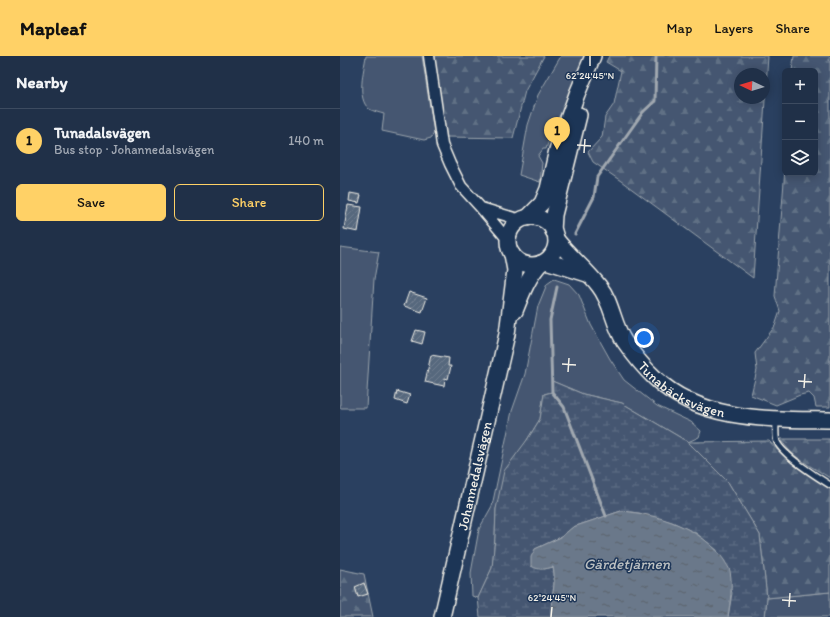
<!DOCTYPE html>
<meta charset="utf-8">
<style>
body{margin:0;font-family:Itim,sans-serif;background:#28384f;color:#f1f3f6}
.controls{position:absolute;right:12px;top:12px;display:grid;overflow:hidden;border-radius:6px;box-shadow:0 2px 10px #0003}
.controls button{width:36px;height:36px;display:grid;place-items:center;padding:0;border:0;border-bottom:1px solid #3d4b60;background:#203048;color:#f1f3f6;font:20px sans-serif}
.compass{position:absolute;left:394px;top:12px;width:36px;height:36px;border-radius:50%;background:#203048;box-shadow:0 2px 10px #0003;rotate:274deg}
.you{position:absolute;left:304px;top:282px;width:14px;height:14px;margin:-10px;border:3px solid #fff;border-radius:50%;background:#1a73e8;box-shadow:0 0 0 6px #1a73e833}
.badge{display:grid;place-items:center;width:26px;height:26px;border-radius:50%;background:#ffd166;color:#111;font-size:13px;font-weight:700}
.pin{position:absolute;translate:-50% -33px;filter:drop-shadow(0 1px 2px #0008)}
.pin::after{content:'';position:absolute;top:21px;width:14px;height:12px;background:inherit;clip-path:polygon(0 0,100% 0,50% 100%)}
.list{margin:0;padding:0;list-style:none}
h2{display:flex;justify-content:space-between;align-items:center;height:52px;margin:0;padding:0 16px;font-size:17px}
h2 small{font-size:13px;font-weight:400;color:#a2a9b4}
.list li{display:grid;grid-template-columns:26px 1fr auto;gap:12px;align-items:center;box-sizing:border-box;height:64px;padding:0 16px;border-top:1px solid #3d4b60}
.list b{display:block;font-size:15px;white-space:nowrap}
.list p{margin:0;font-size:13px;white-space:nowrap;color:#a2a9b4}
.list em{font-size:13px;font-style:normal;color:#a2a9b4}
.actions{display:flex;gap:8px;padding:12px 16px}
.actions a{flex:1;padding:9px 0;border:1px solid #ffd166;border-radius:6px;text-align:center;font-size:14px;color:#ffd166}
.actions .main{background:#ffd166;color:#111}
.icon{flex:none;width:22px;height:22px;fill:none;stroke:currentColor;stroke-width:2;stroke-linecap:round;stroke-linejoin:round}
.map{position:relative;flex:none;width:490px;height:561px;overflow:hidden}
header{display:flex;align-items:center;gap:24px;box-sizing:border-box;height:56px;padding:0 20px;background:#ffd166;color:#111}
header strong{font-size:19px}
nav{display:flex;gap:22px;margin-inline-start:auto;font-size:14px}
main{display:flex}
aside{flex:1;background:#203048}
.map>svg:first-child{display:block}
</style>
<header>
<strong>Mapleaf</strong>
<nav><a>Map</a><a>Layers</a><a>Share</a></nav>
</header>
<main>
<aside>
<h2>Nearby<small></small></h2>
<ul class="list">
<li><span class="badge">1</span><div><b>Tunadalsvägen</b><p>Bus stop · Johannedalsvägen</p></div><em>140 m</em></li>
</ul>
<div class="actions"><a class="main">Save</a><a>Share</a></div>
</aside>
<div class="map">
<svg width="490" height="561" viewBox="0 0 490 561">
<defs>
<pattern id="forest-firs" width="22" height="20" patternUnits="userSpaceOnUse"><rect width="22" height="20" fill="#445771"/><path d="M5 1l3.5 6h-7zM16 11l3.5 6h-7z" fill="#607085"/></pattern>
<pattern id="wetland-marsh" width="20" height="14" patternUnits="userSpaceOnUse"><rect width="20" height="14" fill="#445771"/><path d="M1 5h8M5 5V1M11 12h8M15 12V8" fill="none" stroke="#607085"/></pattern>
<pattern id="water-ripples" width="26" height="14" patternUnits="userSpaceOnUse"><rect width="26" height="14" fill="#6a788a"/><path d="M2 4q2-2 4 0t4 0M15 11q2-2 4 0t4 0" fill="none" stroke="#5b626b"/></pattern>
<pattern id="building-hatch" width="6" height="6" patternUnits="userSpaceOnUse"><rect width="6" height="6" fill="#56677d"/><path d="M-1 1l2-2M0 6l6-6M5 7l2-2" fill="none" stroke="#6f7d8f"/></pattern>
</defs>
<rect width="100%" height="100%" fill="#2a4060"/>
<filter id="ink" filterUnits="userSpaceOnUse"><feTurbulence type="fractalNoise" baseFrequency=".025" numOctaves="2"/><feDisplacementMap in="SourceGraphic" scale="8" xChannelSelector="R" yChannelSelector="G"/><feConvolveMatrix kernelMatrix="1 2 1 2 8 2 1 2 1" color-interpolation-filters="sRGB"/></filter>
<g filter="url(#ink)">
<path fill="#445771" stroke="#9ca4ac" d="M26 0H82L94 77 91 82 84 84 42 75 44 58C40 57 33 55 29 53 16 42 24 14 26 0Z
M221 0H247L231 38 213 72 206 93H203L198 100 202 107 200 126 179 119 188 69 198 39Z
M0 191 39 196 34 223 26 352H0Z
M214 223 229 228 239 239 251 269 270 303 284 324 317 350 351 366 361 375 359 381 348 386 282 347 243 338 212 325V336L204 338 200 363 187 384 156 453 155 481 152 512 138 542 132 540 131 517 139 473 152 450 172 355 185 318 198 250 207 228Z
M490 536V561H425L427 542Z"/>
<path fill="url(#forest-firs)" stroke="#9ca4ac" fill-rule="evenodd" d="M94 0H204L185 35 173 82 106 81Z
M269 0H428L413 222 281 125 253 106 248 96 262 81 265 61 274 48 281 15 266 6ZM400 18H424V42H400Z
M454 0H490V351H476L474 342 469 337 460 339 436 349 411 339 417 314 415 297 435 270 440 255 435 240 445 113V117H475V15H452Z
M441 383H490V422C473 411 450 401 441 383Z
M429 385C446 405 468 418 490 433V536L427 542 420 479 388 426 348 386Z
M0 513 24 518 33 561H0Z"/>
<path fill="url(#wetland-marsh)" stroke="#9ca4ac" d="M212 325 243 338 282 347 348 386 388 426 420 479 427 542 425 561H388L392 537 377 494 356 477 332 466 299 457 281 455 233 471 221 481 195 493 204 513 213 511C217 527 210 544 211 561H140L138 542 152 512 155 481 156 453 164 415 187 384 200 363 204 338 212 336Z"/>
<path fill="url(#water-ripples)" stroke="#a1a8b0" d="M281 455C318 458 362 472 384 504 386 508 389 511 390 515 393 531 390 546 388 561H211C210 544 217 527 213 511 205 513 200 515 191 510V501L195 493 221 481 233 471Z"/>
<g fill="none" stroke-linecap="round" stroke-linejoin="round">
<path stroke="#a1a8b0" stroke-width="3" d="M235 178 254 141 257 121 303 56 315 45 316 0
M217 231 210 264 212 336 224 351 266 460"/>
</g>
<path fill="url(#building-hatch)" stroke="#f4f1e8" d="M10 137 21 139 19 147 9 145Z
M8 149 22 151 18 176 4 173Z
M69 236 87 242 82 256 64 250Z
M76 274 85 276 82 288 72 285Z
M91 299 109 302 108 310H111L108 323 105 322 104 330 85 326Z
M57 335 70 339 67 348 55 344Z
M24 527 28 538 18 541 15 531Z"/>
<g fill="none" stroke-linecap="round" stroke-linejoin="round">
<defs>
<path id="lane" d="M436 364C436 371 435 380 437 386 443 399 477 421 490 429"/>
<path id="street" d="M89 0 102 89 110 108 121 130 141 152 168 184
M141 152 181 164"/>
<g id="secondary">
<circle cx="192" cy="185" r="24"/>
<path d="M187 162 202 147 208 133 217 94 229 60 237 38 253 0"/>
<path d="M213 175 214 159 239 59"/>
<path id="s1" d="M216 183C229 200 246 213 259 230 272 246 273 268 284 285 293 298 303 311 315 322 361 366 431 363 490 364"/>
<path d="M206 205 247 218"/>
<path d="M175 255C182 237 188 221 201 207"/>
<path id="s2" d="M102 561 167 278 175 214 172 198"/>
</g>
</defs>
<use href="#lane" stroke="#f4f1e8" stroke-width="8"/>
<use href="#street" stroke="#f4f1e8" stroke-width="13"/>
<use href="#secondary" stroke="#f4f1e8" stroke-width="18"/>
<use href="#lane" stroke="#1d3557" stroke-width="5"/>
<use href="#street" stroke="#1d3557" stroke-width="10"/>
<use href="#secondary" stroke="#1d3557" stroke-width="15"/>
</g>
</g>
<path fill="none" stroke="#f4f1e8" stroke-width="1.5" d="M250 10V0M237 89 251 90M244 97 245 83M222 308 236 309M228 316 229 302M458 325 472 326M464 332 465 318M442 544 456 545M449 551 450 537M211 561 212 551"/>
<g text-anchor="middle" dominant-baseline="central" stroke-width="3" stroke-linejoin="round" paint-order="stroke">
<g font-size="14" fill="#f4f1e8" stroke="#1d3557">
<text stroke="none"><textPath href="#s1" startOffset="202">Tunabäcksvägen</textPath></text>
<text stroke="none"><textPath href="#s2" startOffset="145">Johannedalsvägen</textPath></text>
</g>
<g font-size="15" font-style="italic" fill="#bdc1c2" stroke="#1d3557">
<text x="287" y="508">Gärdetjärnen</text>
</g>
</g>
<g font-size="10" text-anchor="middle" fill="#f4f1e8" stroke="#1d3557" stroke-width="3" stroke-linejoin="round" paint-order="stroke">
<text x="250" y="23">62°24'45"N</text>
<text x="212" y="545">62°24'45"N</text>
</g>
</svg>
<div class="controls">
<button>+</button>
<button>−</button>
<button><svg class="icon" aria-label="layers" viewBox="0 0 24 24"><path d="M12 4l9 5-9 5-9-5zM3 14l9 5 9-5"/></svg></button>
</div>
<svg class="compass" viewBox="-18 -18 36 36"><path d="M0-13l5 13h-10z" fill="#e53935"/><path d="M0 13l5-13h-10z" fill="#a2a9b4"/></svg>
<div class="you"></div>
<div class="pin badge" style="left:217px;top:94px">1</div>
</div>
</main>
